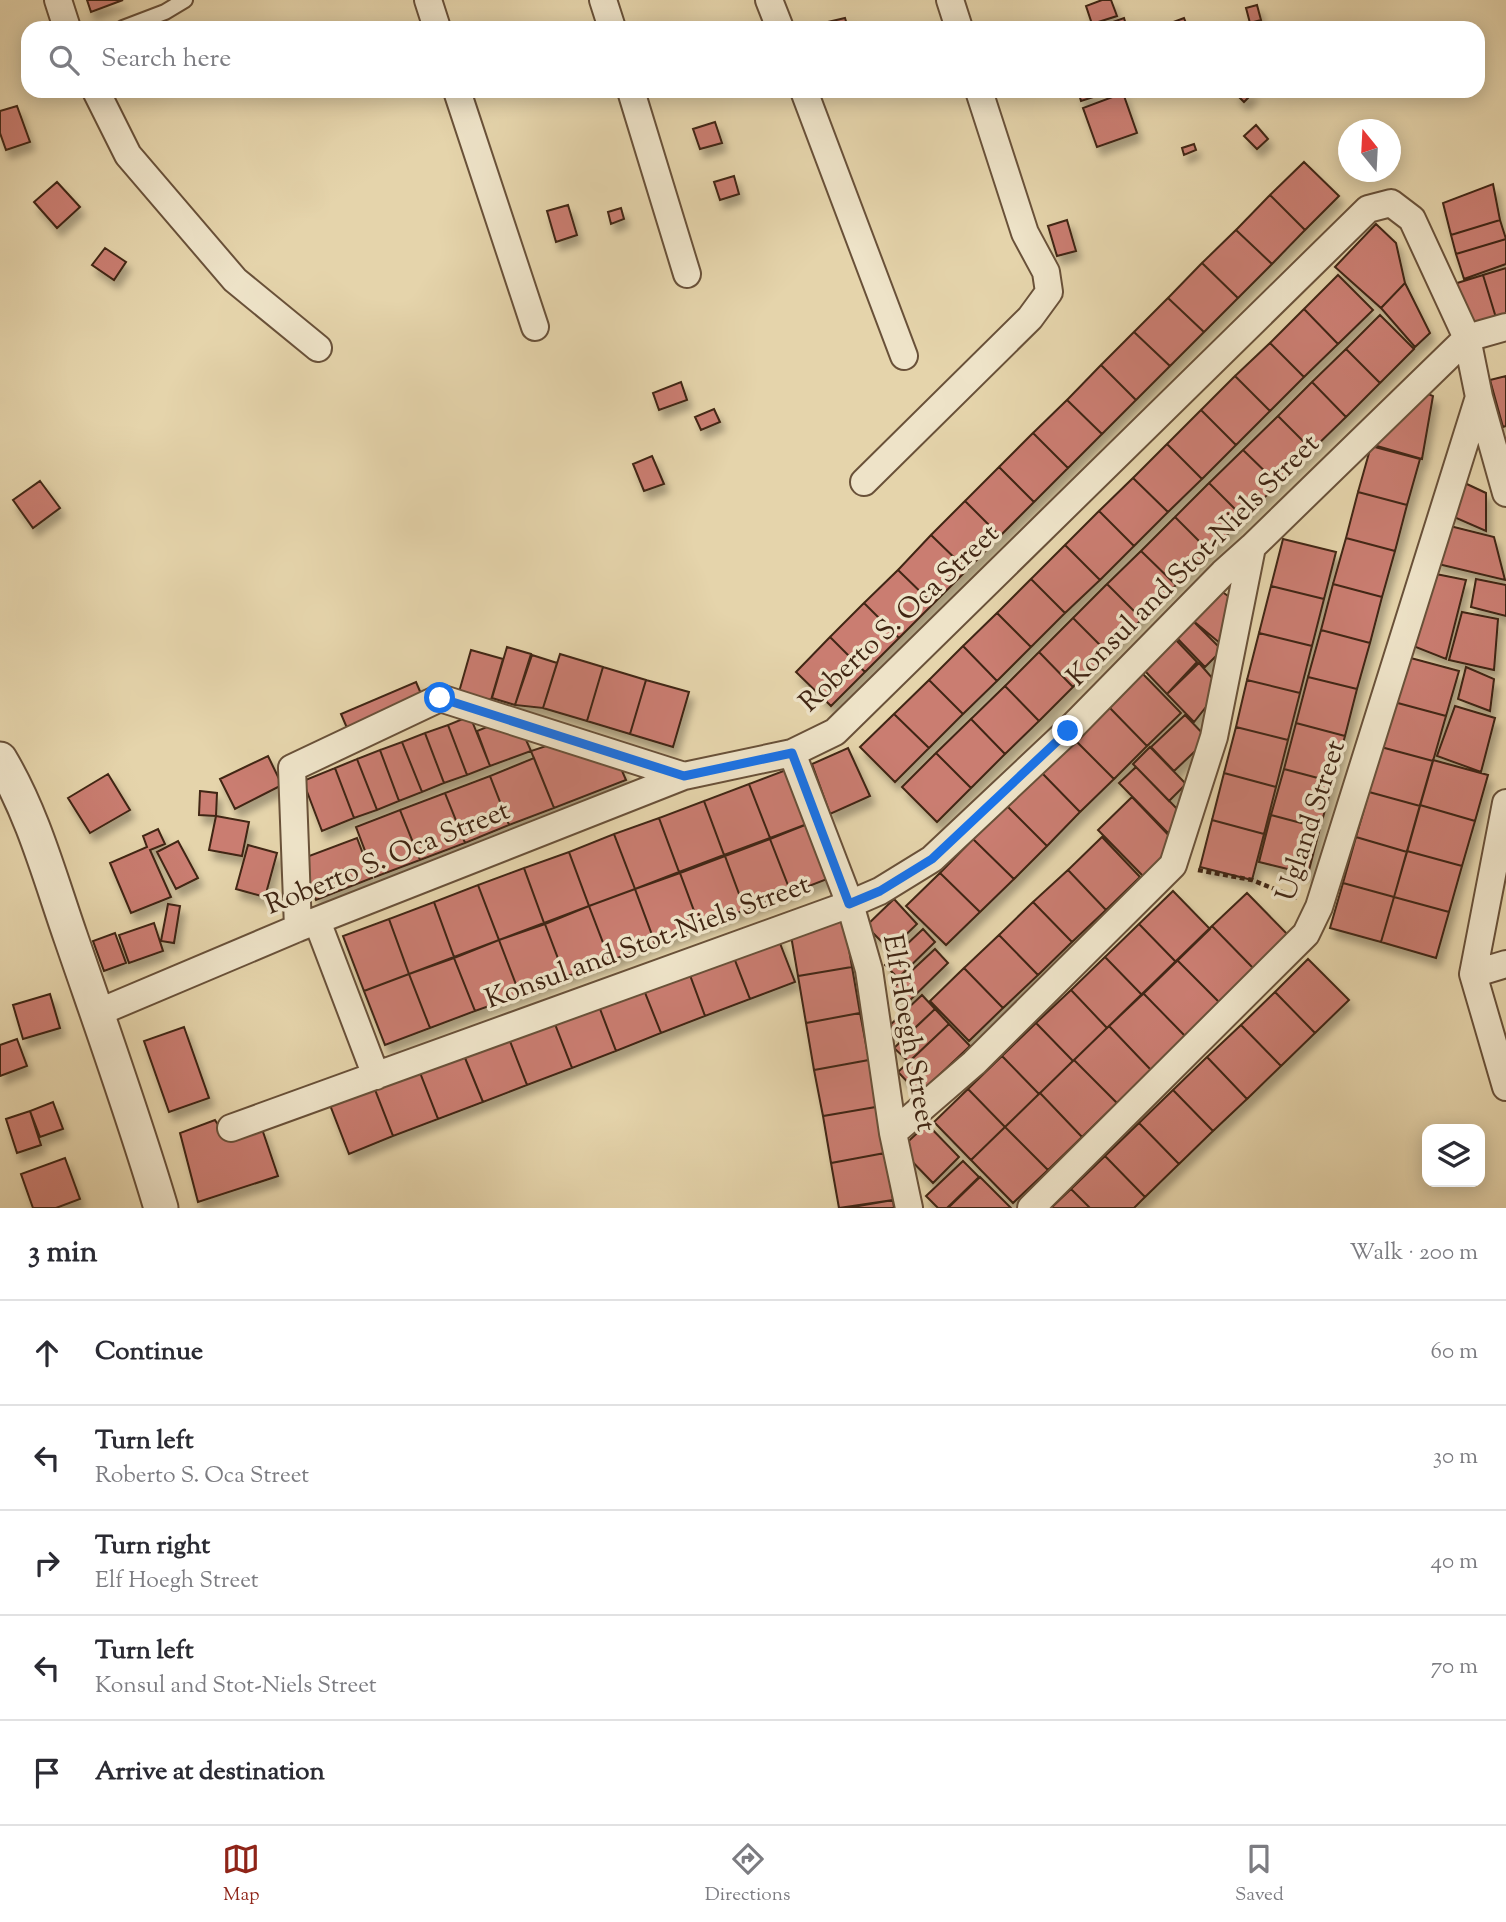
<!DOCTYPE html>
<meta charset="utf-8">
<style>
body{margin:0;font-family:"Sorts Mill Goudy",serif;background:#f2f2f3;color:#2b2b33}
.controls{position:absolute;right:21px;bottom:21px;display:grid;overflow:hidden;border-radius:14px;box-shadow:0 4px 18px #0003}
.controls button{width:63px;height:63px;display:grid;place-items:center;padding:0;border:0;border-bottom:2px solid #e1e1e2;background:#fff;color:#2b2b33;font:35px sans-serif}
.compass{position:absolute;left:1338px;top:119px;width:63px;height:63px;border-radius:50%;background:#fff;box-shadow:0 4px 18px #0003;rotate:342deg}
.stop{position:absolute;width:21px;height:21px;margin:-16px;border:5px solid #1a73e8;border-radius:50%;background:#fff}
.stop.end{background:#1a73e8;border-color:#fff;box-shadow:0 2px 7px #0008}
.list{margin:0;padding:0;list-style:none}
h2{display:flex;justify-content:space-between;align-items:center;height:91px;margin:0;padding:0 28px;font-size:30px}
h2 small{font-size:23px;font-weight:400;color:#7c7c81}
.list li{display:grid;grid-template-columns:46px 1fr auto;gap:21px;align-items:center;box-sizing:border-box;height:105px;padding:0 28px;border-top:2px solid #e1e1e2}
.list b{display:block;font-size:26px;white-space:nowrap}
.list p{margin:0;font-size:23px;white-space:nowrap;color:#7c7c81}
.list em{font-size:23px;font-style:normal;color:#7c7c81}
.icon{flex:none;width:38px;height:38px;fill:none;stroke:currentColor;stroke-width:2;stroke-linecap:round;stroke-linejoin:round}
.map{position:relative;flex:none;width:1506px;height:1208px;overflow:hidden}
.search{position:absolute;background:#fff;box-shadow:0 4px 18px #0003;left:21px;right:21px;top:21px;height:77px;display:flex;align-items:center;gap:18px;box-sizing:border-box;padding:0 24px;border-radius:21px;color:#7c7c81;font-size:26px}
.sheet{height:616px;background:#fff}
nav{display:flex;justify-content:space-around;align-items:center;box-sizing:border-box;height:98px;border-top:2px solid #e1e1e2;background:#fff;font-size:19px;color:#7c7c81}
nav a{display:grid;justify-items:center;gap:4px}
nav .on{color:#8f2418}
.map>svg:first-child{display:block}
</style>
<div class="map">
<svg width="1506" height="1208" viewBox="0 0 1506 1208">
<defs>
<filter id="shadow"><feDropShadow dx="4.5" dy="8" stdDeviation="3.5" flood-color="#0004"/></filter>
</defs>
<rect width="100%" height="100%" fill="#e5d4ab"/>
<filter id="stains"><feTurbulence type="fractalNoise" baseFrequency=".00286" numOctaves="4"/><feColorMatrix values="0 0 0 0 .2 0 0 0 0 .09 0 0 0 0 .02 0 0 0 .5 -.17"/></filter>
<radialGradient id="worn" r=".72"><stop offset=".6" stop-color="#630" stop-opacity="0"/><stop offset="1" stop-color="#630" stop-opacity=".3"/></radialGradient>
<path fill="#ca7d71" stroke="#402513" stroke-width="2" filter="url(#shadow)" d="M87 0H123L91 12Z
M1102 0H1111L1117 16 1092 24 1086 6Z
M1257 5 1261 20 1250 23 1246 8Z
M845 18 848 28H816L815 25Z
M1124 18 1127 28H1109L1107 24Z
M1184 18 1188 28H1160V27Z
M1078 91H1112L1081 101Z
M1237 91H1250L1253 93 1244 102 1235 93Z
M1123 93 1137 133 1097 147 1083 108Z
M17 106 30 142 6 150 0 133V111Z
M715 122 722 143 700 149 693 129Z
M1256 125 1268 139 1257 149 1244 136Z
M1194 144 1196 150 1184 155 1182 148Z
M1304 162 1339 196 1305 230 1270 195Z
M734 176 739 194 720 200 714 182Z
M57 182 80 207 57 228 34 202Z
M1493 184 1500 220 1451 235 1443 203Z
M1270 195 1305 230 1272 264 1236 230Z
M568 205 577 235 556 242 547 211Z
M621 208 624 219 611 224 608 212Z
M1067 220 1076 251 1057 256 1048 226Z
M1500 220 1506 239 1456 254 1451 235Z
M1376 224 1396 243 1405 283 1381 308 1335 267Z
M1236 230 1272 264 1238 298 1202 263Z
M1506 239V264L1464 279 1456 254Z
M105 248 126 262 114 280 92 265Z
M1202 263 1238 298 1204 332 1168 298Z
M1506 268V319L1497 321 1483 275Z
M1338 275 1373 310 1338 344 1304 309Z
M1483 275 1497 321 1467 330 1454 284Z
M1405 283 1430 333 1415 347 1381 308Z
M1168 298 1204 332 1170 366 1134 332Z
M1304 309 1338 344 1304 377 1270 343Z
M1380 315 1414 349 1380 383 1346 349Z
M1134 332 1170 366 1136 400 1101 365Z
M1270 343 1304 377 1270 411 1235 376Z
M1346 349 1380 383 1346 417 1312 382Z
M1101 365 1136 400 1102 434 1067 400Z
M1235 376 1270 411 1236 445 1201 410Z
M1506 376V426L1503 427 1490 380Z
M681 382 687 400 659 410 653 393Z
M1312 382 1346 417 1312 450 1278 416Z
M1419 390 1433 396 1422 459 1370 444Z
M1067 400 1102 434 1068 468 1033 433Z
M714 409 720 422 701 430 695 417Z
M1201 410 1236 445 1202 479 1167 444Z
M1278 416 1312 450 1278 484 1243 450Z
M1033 433 1068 468 1034 502 999 467Z
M1167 444 1202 479 1168 512 1133 478Z
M1371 446 1420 459 1407 505 1358 492Z
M1243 450 1278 484 1244 518 1209 483Z
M652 456 664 484 644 491 633 464Z
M999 467 1034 502 1000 536 965 501Z
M1133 478 1168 512 1134 546 1099 511Z
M1454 478 1486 493V531L1447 514Z
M40 481 60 508 33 528 13 500Z
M1209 483 1244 518 1210 552 1175 517Z
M1358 492 1407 505 1395 551 1346 538Z
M965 501 1000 536 967 570 931 535Z
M1099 511 1134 546 1100 580 1065 545Z
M1175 517 1210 552 1176 585 1141 551Z
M1446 525 1494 537 1505 580 1434 563Z
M931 535 967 570 933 604 898 570Z
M1346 538 1395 551 1382 597 1333 584Z
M1283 539 1336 552 1324 599 1271 586Z
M1065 545 1100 580 1065 613 1031 579Z
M1141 551 1176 585 1142 619 1107 584Z
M898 570 933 604 899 638 864 603Z
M1426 572 1466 580 1446 659 1408 644Z
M1031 579 1065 613 1031 647 997 613Z
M1476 579 1506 585V616L1471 607Z
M1107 584 1142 619 1108 653 1073 618Z
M1333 584 1382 597 1370 643 1321 630Z
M1271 586 1324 599 1312 646 1259 633Z
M1217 588 1239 604 1221 644 1191 619Z
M864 603 899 638 865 672 830 637Z
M1462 612 1498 619 1494 670 1449 660Z
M997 613 1031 647 997 681 963 646Z
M1073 618 1108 653 1073 687 1039 652Z
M1191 619 1222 650 1205 667 1176 637Z
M1321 630 1370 643 1357 689 1308 677Z
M1259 633 1312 646 1300 693 1247 680Z
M830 637 865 672 831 706 796 672Z
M1176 640 1197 662 1167 694 1144 670Z
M963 646 997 681 963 714 929 680Z
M507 647 531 654 515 705 492 698Z
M471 650 503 659 491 700 459 692Z
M1039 652 1073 687 1039 721 1005 686Z
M560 654 603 667 587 721 543 708Z
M532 655 557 663 543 708 515 705Z
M1407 657 1459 671 1446 716 1394 702Z
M1199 663 1221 688 1194 722 1167 694Z
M603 667 646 680 630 734 587 721Z
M1466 667 1494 679 1490 711 1458 699Z
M1141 672 1181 713 1147 746 1108 706Z
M1308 677 1357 689 1345 736 1296 723Z
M646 680 689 692 673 747 630 734Z
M929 680 963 714 929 748 894 714Z
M1247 680 1300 693 1288 740 1236 727Z
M416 682 422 696 347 728 341 714Z
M1005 686 1039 721 1005 754 971 719Z
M1394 702 1446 716 1433 761 1381 747Z
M1108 706 1147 746 1114 779 1074 739Z
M1455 706 1495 718 1481 772 1437 756Z
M894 714 929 748 895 782 860 747Z
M1185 715 1208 739 1174 771 1151 747Z
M470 716 490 766 467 775 448 725Z
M971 719 1005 754 971 788 936 753Z
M499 722 523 733 531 751 490 766 477 731Z
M1296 723 1345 736 1333 782 1284 769Z
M448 725 467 775 444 783 425 733Z
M1236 727 1288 740 1276 787 1224 773Z
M425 733 444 783 422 792 402 742Z
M1074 739 1114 779 1080 812 1041 772Z
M402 742 422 792 399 801 380 750Z
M552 744 617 759 626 780 554 808 531 751Z
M1150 747 1186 784 1169 801 1133 764Z
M1381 747 1433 761 1420 806 1369 792Z
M848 748 870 796 830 814 812 764Z
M380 750 399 801 377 810 357 759Z
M936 753 971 788 937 822 902 787Z
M268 756 282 785 235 809 220 779Z
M534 758 554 808 509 825 490 776Z
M357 759 377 810 354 818 335 768Z
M1433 760 1488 775 1475 821 1420 805Z
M794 767 815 821 770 838 749 784Z
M1136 767 1185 817 1168 833 1119 783Z
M335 768 354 818 322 831 303 781Z
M1284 769 1333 782 1320 828 1271 815Z
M1041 772 1080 812 1047 846 1007 806Z
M1224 773 1276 787 1264 834 1212 820Z
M108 774 130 810 90 833 68 798Z
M490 776 509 825 465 843 445 793Z
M749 784 770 838 724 855 704 801Z
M200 791 217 793 216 816 199 815Z
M1369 792 1420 806 1407 852 1356 837Z
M445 793 465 843 420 860 400 810Z
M1132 797 1177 844 1143 876 1098 830Z
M704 801 724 855 679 872 659 818Z
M1420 805 1475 821 1462 866 1407 851Z
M1007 806 1047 846 1014 879 973 839Z
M400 810 420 860 375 877 356 827Z
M1271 815 1320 828 1308 874 1259 862Z
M216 816 249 822 242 856 209 850Z
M659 818 679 872 635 889 614 834Z
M1212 820 1264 834 1252 880 1200 867Z
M815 821 835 876 791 893 770 839Z
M158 829 165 844 150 850 171 897 131 913 110 863 147 847 143 836Z
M614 834 635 889 589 906 569 852Z
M1102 837 1140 877 1106 910 1068 870Z
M1356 837 1407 852 1394 897 1343 883Z
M357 838 372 878 316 900 301 859Z
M770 839 791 893 745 910 725 856Z
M973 839 1014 879 980 912 940 873Z
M178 841 198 878 176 889 157 852Z
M248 845 277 853 265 897 236 889Z
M1407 851 1462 866 1449 912 1394 897Z
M569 852 589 906 544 923 524 868Z
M725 856 745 910 700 927 680 873Z
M524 868 544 923 499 940 478 885Z
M1068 870 1106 910 1072 942 1033 902Z
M680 873 700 927 655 943 635 889Z
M940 873 980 912 946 945 906 906Z
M1343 883 1394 897 1381 942 1330 928Z
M478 885 499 940 454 957 434 902Z
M635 889 655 943 610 961 589 906Z
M1173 891 1210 929 1176 962 1139 924Z
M1247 893 1289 936 1255 970 1212 926Z
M1394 897 1449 912 1436 958 1381 942Z
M894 899 917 924 890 950 866 926Z
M434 902 454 957 409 974 389 919Z
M1033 902 1072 942 1038 975 999 935Z
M168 904 180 906 174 943 161 941Z
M589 906 610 961 565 977 545 924Z
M389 919 409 974 364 991 343 936Z
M844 920 852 967 798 976 790 930Z
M154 923 163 951 129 963 119 935Z
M545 924 565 977 520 995 499 940Z
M1139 924 1176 962 1142 995 1105 957Z
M1212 926 1255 970 1220 1003 1177 960Z
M923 929 935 942 898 978 885 965Z
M115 933 126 963 104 971 93 941Z
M776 933 795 982 750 999 731 950Z
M999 935 1038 975 1003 1008 964 968Z
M499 940 520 995 475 1011 454 958Z
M935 949 948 963 906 1004 892 989Z
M731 950 750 999 705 1016 687 967Z
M1105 957 1142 995 1107 1028 1071 990Z
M454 958 475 1011 430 1028 409 974Z
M1308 959 1349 1000 1315 1033 1275 992Z
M1177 960 1220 1003 1186 1037 1143 993Z
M687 967 705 1016 661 1033 642 985Z
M852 967 860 1013 806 1023 798 976Z
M964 968 1003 1008 969 1041 930 1001Z
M409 974 430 1028 385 1045 364 991Z
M642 985 661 1033 616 1051 597 1001Z
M1071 990 1107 1028 1073 1061 1036 1023Z
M1275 992 1315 1033 1281 1066 1241 1025Z
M1143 993 1186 1037 1151 1070 1109 1026Z
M50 994 60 1028 23 1039 13 1005Z
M922 995 935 1009 902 1040 888 1027Z
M597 1001 616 1051 572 1068 553 1019Z
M935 1009 949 1024 909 1062 894 1048Z
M860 1013 869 1060 814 1070 806 1023Z
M553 1019 572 1068 527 1085 508 1036Z
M1036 1023 1073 1061 1039 1094 1002 1056Z
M949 1024 970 1046 919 1094 898 1072Z
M1241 1025 1281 1066 1247 1099 1207 1057Z
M1109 1026 1151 1070 1117 1103 1074 1060Z
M184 1027 209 1098 169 1112 144 1041Z
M508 1036 527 1085 483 1102 463 1053Z
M17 1039 27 1066 0 1076V1045Z
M463 1053 483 1102 438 1119 419 1070Z
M1002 1056 1039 1094 1005 1127 968 1089Z
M1207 1057 1247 1099 1213 1131 1173 1090Z
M869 1060 876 1107 823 1116 814 1070Z
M1074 1060 1117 1103 1082 1137 1040 1093Z
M419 1070 438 1119 393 1136 374 1087Z
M374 1087 393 1136 349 1154 330 1105Z
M968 1089 1005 1127 971 1160 934 1122Z
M1173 1090 1213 1131 1179 1164 1139 1123Z
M1040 1093 1082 1137 1048 1170 1005 1127Z
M53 1102 63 1129 40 1137 30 1111Z
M876 1107 885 1153 831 1163 823 1116Z
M30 1111 41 1145 17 1153 6 1119Z
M215 1120 227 1139 261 1126 278 1176 198 1202 180 1133Z
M1139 1123 1179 1164 1145 1197 1105 1156Z
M927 1124 959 1157 933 1183 900 1149Z
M1005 1127 1048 1170 1013 1203 971 1160Z
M885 1153 893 1200 839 1208 831 1163Z
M1105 1156 1145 1197 1134 1208H1090L1071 1189Z
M65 1158 80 1199 56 1208H33L21 1174Z
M963 1161 979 1177 947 1208H938L926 1196Z
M980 1177 1011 1208H948Z
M1071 1189 1090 1208H1051Z
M893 1200 894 1208H847Z"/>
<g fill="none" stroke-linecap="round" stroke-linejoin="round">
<defs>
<path id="service" d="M123 28 165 12 185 0"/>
<path id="minor" d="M58 0 67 28
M428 0 437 28
M603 0 612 28
M769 0 780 28
M950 0 959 28
M96 91 128 155 235 280 318 348
M457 91 535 327
M631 91 687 274
M804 91 904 356
M864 482 1030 318 1049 292 1046 272 1025 233 979 91
M792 753 850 904 869 970 893 1133 909 1208
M1506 803 1473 974 1506 1087
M317 921 376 1076
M298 928 292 768 440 698 684 776
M1473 974 1506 964
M97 1013 298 928 684 776 792 753 835 732 1368 209 1391 203 1412 219 1467 338 1479 397 1506 493
M231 1128 850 904 880 891 932 859 1068 731 1223 573 1252 547 1467 338 1506 327
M893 1133 974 1063 1173 865 1214 737 1252 547
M1031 1208 1306 934 1319 907 1479 397"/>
<path id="tertiary" d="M0 759C33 814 50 878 71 938 102 1028 134 1117 161 1208"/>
</defs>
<use href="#service" stroke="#695139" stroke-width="18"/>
<use href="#minor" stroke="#695139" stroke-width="30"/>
<use href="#tertiary" stroke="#695139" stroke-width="37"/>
<path stroke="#402513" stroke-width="4.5" stroke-dasharray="5 3.5" stroke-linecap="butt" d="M1198 870 1252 880 1297 898"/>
<use href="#service" stroke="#eee3c8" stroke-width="14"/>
<use href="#minor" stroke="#eee3c8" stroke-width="26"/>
<use href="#tertiary" stroke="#eee3c8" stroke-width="33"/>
</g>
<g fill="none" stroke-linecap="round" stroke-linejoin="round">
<path stroke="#1a73e8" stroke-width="9" d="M440 698 684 776 792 753 849 904 880 891 932 859 1068 731"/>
</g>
<g text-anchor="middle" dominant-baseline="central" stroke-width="7" stroke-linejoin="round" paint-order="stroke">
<g font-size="28" fill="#402513" stroke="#eee3c8">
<text transform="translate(1194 561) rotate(-45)">Konsul and Stot-Niels Street</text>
<text transform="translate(900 619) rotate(-43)">Roberto S. Oca Street</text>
<text transform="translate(1312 821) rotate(-72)">Ugland Street</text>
<text transform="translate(388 859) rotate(-22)">Roberto S. Oca Street</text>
<text transform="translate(648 943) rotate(-20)">Konsul and Stot-Niels Street</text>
<text transform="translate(908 1033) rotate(80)">Elf Hoegh Street</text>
</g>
</g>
<rect width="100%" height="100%" filter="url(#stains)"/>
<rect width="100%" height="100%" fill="url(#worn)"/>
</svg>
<div class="controls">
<button><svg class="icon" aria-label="layers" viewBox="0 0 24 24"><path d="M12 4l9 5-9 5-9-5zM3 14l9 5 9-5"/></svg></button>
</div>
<svg class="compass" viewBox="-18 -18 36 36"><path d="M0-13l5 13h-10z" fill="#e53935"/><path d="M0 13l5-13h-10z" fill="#7c7c81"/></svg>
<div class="stop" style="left:440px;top:698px"></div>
<div class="stop end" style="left:1068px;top:731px"></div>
<div class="search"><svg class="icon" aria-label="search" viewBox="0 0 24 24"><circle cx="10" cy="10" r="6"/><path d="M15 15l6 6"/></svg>Search here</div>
</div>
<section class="sheet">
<h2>3 min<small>Walk · 200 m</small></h2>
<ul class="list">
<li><svg class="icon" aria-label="ahead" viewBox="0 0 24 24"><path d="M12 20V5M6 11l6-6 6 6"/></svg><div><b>Continue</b></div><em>60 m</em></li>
<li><svg class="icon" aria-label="left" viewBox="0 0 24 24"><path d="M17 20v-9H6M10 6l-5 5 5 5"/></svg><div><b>Turn left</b><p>Roberto S. Oca Street</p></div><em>30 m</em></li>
<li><svg class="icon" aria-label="right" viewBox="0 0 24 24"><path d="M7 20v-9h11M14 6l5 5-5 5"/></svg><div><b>Turn right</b><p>Elf Hoegh Street</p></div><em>40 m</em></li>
<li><svg class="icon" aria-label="left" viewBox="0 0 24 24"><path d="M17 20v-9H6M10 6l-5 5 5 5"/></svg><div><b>Turn left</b><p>Konsul and Stot-Niels Street</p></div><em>70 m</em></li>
<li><svg class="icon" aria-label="arrive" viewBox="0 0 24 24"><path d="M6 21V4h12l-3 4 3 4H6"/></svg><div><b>Arrive at destination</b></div></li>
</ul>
</section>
<nav>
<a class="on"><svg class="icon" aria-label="map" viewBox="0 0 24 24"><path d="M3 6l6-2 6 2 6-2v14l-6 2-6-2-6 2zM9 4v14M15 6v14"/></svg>Map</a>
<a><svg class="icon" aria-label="directions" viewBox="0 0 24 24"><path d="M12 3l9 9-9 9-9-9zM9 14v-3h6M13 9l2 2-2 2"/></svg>Directions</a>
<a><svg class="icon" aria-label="saved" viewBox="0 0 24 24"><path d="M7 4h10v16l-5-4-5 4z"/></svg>Saved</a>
</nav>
